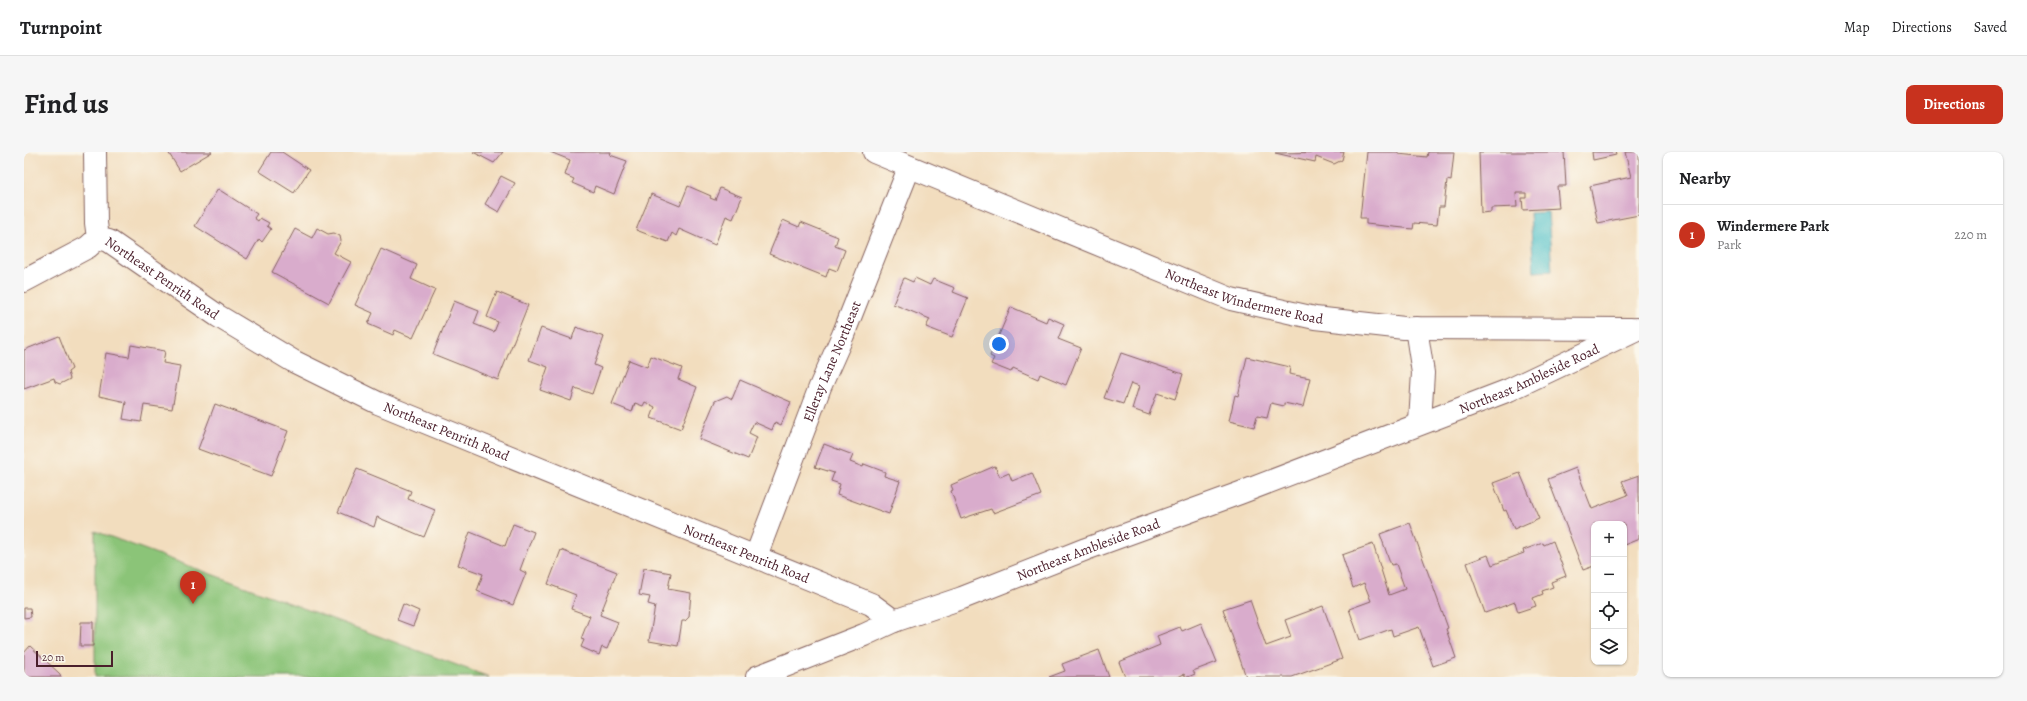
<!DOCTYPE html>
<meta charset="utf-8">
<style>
body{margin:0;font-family:Alegreya,serif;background:#f6f6f6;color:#202124}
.controls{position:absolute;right:12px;bottom:12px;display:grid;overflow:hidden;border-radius:8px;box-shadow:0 1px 3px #0004}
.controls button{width:36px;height:36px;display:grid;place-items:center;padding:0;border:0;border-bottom:1px solid #e0e0e0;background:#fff;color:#202124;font:20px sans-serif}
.scale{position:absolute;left:12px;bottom:10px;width:77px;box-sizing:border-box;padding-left:4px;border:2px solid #4a1f2b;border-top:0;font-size:11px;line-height:14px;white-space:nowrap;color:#4a1f2b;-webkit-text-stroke:3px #fbf7ec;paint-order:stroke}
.you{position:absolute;left:975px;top:192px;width:14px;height:14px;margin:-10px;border:3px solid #fff;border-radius:50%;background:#1a73e8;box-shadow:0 0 0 6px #1a73e833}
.badge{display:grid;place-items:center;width:26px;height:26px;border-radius:50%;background:#c8321e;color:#fff;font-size:13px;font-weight:700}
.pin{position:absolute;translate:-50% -33px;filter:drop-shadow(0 1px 2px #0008)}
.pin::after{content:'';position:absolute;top:21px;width:14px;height:12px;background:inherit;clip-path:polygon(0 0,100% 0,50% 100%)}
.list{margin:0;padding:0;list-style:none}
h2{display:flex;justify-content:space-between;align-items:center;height:52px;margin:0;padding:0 16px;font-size:17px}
h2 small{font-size:13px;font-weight:400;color:#757577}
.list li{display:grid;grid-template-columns:26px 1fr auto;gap:12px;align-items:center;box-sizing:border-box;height:60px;padding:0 16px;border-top:1px solid #e0e0e0}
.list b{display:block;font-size:15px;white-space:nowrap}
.list p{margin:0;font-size:13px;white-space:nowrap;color:#757577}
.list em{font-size:13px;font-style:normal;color:#757577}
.icon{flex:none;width:22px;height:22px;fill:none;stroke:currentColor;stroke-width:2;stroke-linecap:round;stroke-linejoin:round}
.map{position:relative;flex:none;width:1615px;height:525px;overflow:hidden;border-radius:8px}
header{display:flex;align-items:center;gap:24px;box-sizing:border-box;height:56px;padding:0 20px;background:#fff;border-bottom:1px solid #e0e0e0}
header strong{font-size:19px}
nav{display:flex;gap:22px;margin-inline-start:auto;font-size:14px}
.intro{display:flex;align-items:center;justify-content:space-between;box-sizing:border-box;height:96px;padding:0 24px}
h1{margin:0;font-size:28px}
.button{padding:10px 18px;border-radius:8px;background:#c8321e;color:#fff;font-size:14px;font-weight:700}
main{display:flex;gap:24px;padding:0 24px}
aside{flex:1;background:#fff;border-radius:8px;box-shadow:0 1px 3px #0004}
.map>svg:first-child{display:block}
</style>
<header>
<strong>Turnpoint</strong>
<nav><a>Map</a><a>Directions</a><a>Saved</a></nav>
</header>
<div class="intro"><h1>Find us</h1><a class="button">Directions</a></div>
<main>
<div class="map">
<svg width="1615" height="525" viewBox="0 0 1615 525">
<rect width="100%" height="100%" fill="#fbf7ec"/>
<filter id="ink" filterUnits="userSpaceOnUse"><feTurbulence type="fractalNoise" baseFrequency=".025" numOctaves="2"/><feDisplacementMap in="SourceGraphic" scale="8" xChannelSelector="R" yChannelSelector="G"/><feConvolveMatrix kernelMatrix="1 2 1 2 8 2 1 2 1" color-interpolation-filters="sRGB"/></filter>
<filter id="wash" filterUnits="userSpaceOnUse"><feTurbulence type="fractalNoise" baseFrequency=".012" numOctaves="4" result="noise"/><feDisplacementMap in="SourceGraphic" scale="16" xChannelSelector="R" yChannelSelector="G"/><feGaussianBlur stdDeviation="0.9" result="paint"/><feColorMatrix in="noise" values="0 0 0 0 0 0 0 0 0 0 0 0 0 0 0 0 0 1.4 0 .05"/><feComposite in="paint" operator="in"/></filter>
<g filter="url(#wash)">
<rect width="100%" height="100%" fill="#f2ddbe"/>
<path fill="#8bc478" stroke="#6a7252" d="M71 379 465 525H71Z"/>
<path fill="#55c3ca" stroke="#50717a" d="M1524 60 1528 119 1510 120 1506 61Z"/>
<g id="blocks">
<path fill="#d9accc" d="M144 0H188L156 19Z
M247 0H258L285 18 270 41 235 19Z
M449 0H479L470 11Z
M526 0H587L586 3 603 9 590 42 571 34 569 40 548 31 550 27 541 23 546 8Z
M1320 0 1318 8 1310 12 1292 5 1291 10 1251 1Z
M1343 0H1374V2L1403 5 1404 0H1430L1427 29 1423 28 1420 55H1415L1413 73 1390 71 1389 77 1342 72V66H1336Z
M1455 0H1540L1542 34H1533L1535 56 1499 58 1498 46H1502V41H1492L1493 55 1467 56V60L1457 61Z
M1568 0H1591L1592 3 1569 8Z
M1601 0H1615V63L1574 71 1566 34 1607 25Z
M477 24 491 31 475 60 461 52Z
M664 34 687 44 686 46 691 48 696 36 718 45 709 67 702 64 691 93 655 77 652 84 648 81 644 90 612 78 627 42 656 54Z
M194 37 233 62 230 66 234 69 236 66 245 71 243 74 247 77 238 90 235 87 223 107 171 74Z
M759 68 775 75 777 70 814 85 811 94 821 98 813 119 805 116 802 125 745 102Z
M293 76 304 82 310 81 316 84 317 89 310 101 327 110 305 151 248 120 271 77 288 86Z
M357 97 393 113 387 127 411 138 389 186 371 178 369 183 344 172 349 161 331 153Z
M880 126 889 130 891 126 906 133 909 127 931 136 929 140 944 146 928 185 902 175 906 167 869 152Z
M473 140 504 153 474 228 409 202 430 149 455 159 450 172 470 180 474 170 463 165Z
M987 155 1022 170 1024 165 1040 172 1034 187 1057 196 1042 233 1016 222 1014 227 989 216 987 220 967 212 970 206 966 204Z
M552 175 580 185 570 213 577 216 568 242 551 236 547 249 516 238 524 215 505 208 517 176 548 187Z
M35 184 48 217 44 220 46 227 36 232 31 230 30 226 0 237V198Z
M107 193 141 199 139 211 156 214 148 257 120 253 117 270 99 267 102 250 75 244 82 201 105 205Z
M1097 201 1159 222 1151 247 1133 241 1125 263 1108 257 1115 234 1107 231 1099 252 1080 246Z
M627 204 658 216 654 227 673 235 657 277 627 266 631 255 621 250 619 254 611 251 608 260 588 252 605 208 623 215Z
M1223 205 1266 215 1265 222 1286 226 1279 255 1260 251V254L1247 251 1243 266 1233 264 1230 275 1205 269 1211 243 1214 244Z
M716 228 767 250 757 273 751 270 748 278 730 270 725 281 733 285 724 307 675 287 691 249 703 244 708 247Z
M191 252 264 279 247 324 174 297Z
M800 292 829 303 826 310 839 315 840 312 861 320 860 324 876 329 865 362 813 343 816 332 807 329 810 321 791 315Z
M971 314 976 325 985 321 988 329 1008 321 1017 343 969 361 967 357 937 367 927 339 929 338 927 333Z
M1552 316 1568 357 1604 343 1598 329 1615 323V387L1600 393V372H1570V414L1559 418 1524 327Z
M333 317 387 339 384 347 411 358 400 385 353 365 350 375 314 360Z
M1496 321 1515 366 1490 377 1482 358 1480 359 1469 331Z
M1386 371 1424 476 1422 477 1432 506 1409 514 1395 475 1369 484 1367 477 1336 488 1325 457 1347 449 1340 431 1329 436 1318 403 1349 392 1365 443 1381 437 1372 412 1367 413 1356 382Z
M489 372 510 380 496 418 502 421 489 453 453 439 459 422 434 413 446 380 481 394Z
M1529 389 1542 424 1527 430 1529 435 1518 439 1519 442 1509 446 1512 454 1494 460 1491 450 1461 461 1443 411 1464 403 1468 413 1500 401 1499 398 1519 391 1520 393Z
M537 398 593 420 576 463 594 470 583 497 578 495 575 503 557 495 560 488 557 487 566 464 547 457 552 443 524 432Z
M620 416 647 421 644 437 667 441 665 465 661 469H658L654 494 625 489 631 454 624 452 626 445 615 443Z
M1226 448 1242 494 1267 485 1261 468 1299 454 1318 507 1268 525H1222L1199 457Z
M379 452 395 459 389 474 373 468Z
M0 456H6L7 465 0 466Z
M57 470H69V494H56Z
M1177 471 1193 510 1169 519 1171 522 1164 525H1162L1160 522 1154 525H1101L1095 510 1136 493 1133 484 1156 475 1158 479Z
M6 494 36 522 37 525H0V501Z
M1075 498 1085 525H1025L1041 519 1038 512Z"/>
</g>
</g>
<g filter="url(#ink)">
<use href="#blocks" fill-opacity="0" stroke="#85625e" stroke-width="1"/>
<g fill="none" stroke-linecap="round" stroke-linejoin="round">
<defs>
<g id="minor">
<path d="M71 0 72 71 74 86"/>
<path id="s1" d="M850 0 1207 147 1291 166 1380 176 1607 177"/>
<path id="s2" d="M0 129 64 95 74 86 85 89 194 164 269 209 354 251 847 452 870 469"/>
<path d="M1392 176 1399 221 1396 270"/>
<path id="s3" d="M732 404 796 235 819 183 885 16"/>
<path id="s4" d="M733 525 840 483 870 469 938 446 1062 397 1216 341 1485 238 1613 177"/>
</g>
</defs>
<use href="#minor" stroke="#85625e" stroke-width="24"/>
<use href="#minor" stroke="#fff" stroke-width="22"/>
</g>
</g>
<g text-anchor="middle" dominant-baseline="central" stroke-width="4" stroke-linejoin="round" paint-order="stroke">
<g font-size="14" fill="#4a1f2b" stroke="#fbf7ec">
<text stroke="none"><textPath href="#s2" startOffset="162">Northeast Penrith Road</textPath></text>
<text stroke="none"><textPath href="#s1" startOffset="398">Northeast Windermere Road</textPath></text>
<text stroke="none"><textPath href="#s3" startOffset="209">Elleray Lane Northeast</textPath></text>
<text stroke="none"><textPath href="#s4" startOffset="828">Northeast Ambleside Road</textPath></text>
<text stroke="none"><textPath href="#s2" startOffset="486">Northeast Penrith Road</textPath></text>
<text stroke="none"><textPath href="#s4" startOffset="355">Northeast Ambleside Road</textPath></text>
<text stroke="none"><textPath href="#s2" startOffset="810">Northeast Penrith Road</textPath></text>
</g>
</g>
</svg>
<div class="controls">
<button>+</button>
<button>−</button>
<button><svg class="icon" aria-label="locate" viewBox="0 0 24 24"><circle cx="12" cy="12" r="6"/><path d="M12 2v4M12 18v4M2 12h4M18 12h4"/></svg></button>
<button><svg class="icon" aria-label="layers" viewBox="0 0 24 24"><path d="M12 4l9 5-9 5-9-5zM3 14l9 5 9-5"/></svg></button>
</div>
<div class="scale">20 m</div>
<div class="you"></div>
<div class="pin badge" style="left:169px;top:452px">1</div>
</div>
<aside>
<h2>Nearby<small></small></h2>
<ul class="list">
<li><span class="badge">1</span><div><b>Windermere Park</b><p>Park</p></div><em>220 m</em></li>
</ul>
</aside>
</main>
